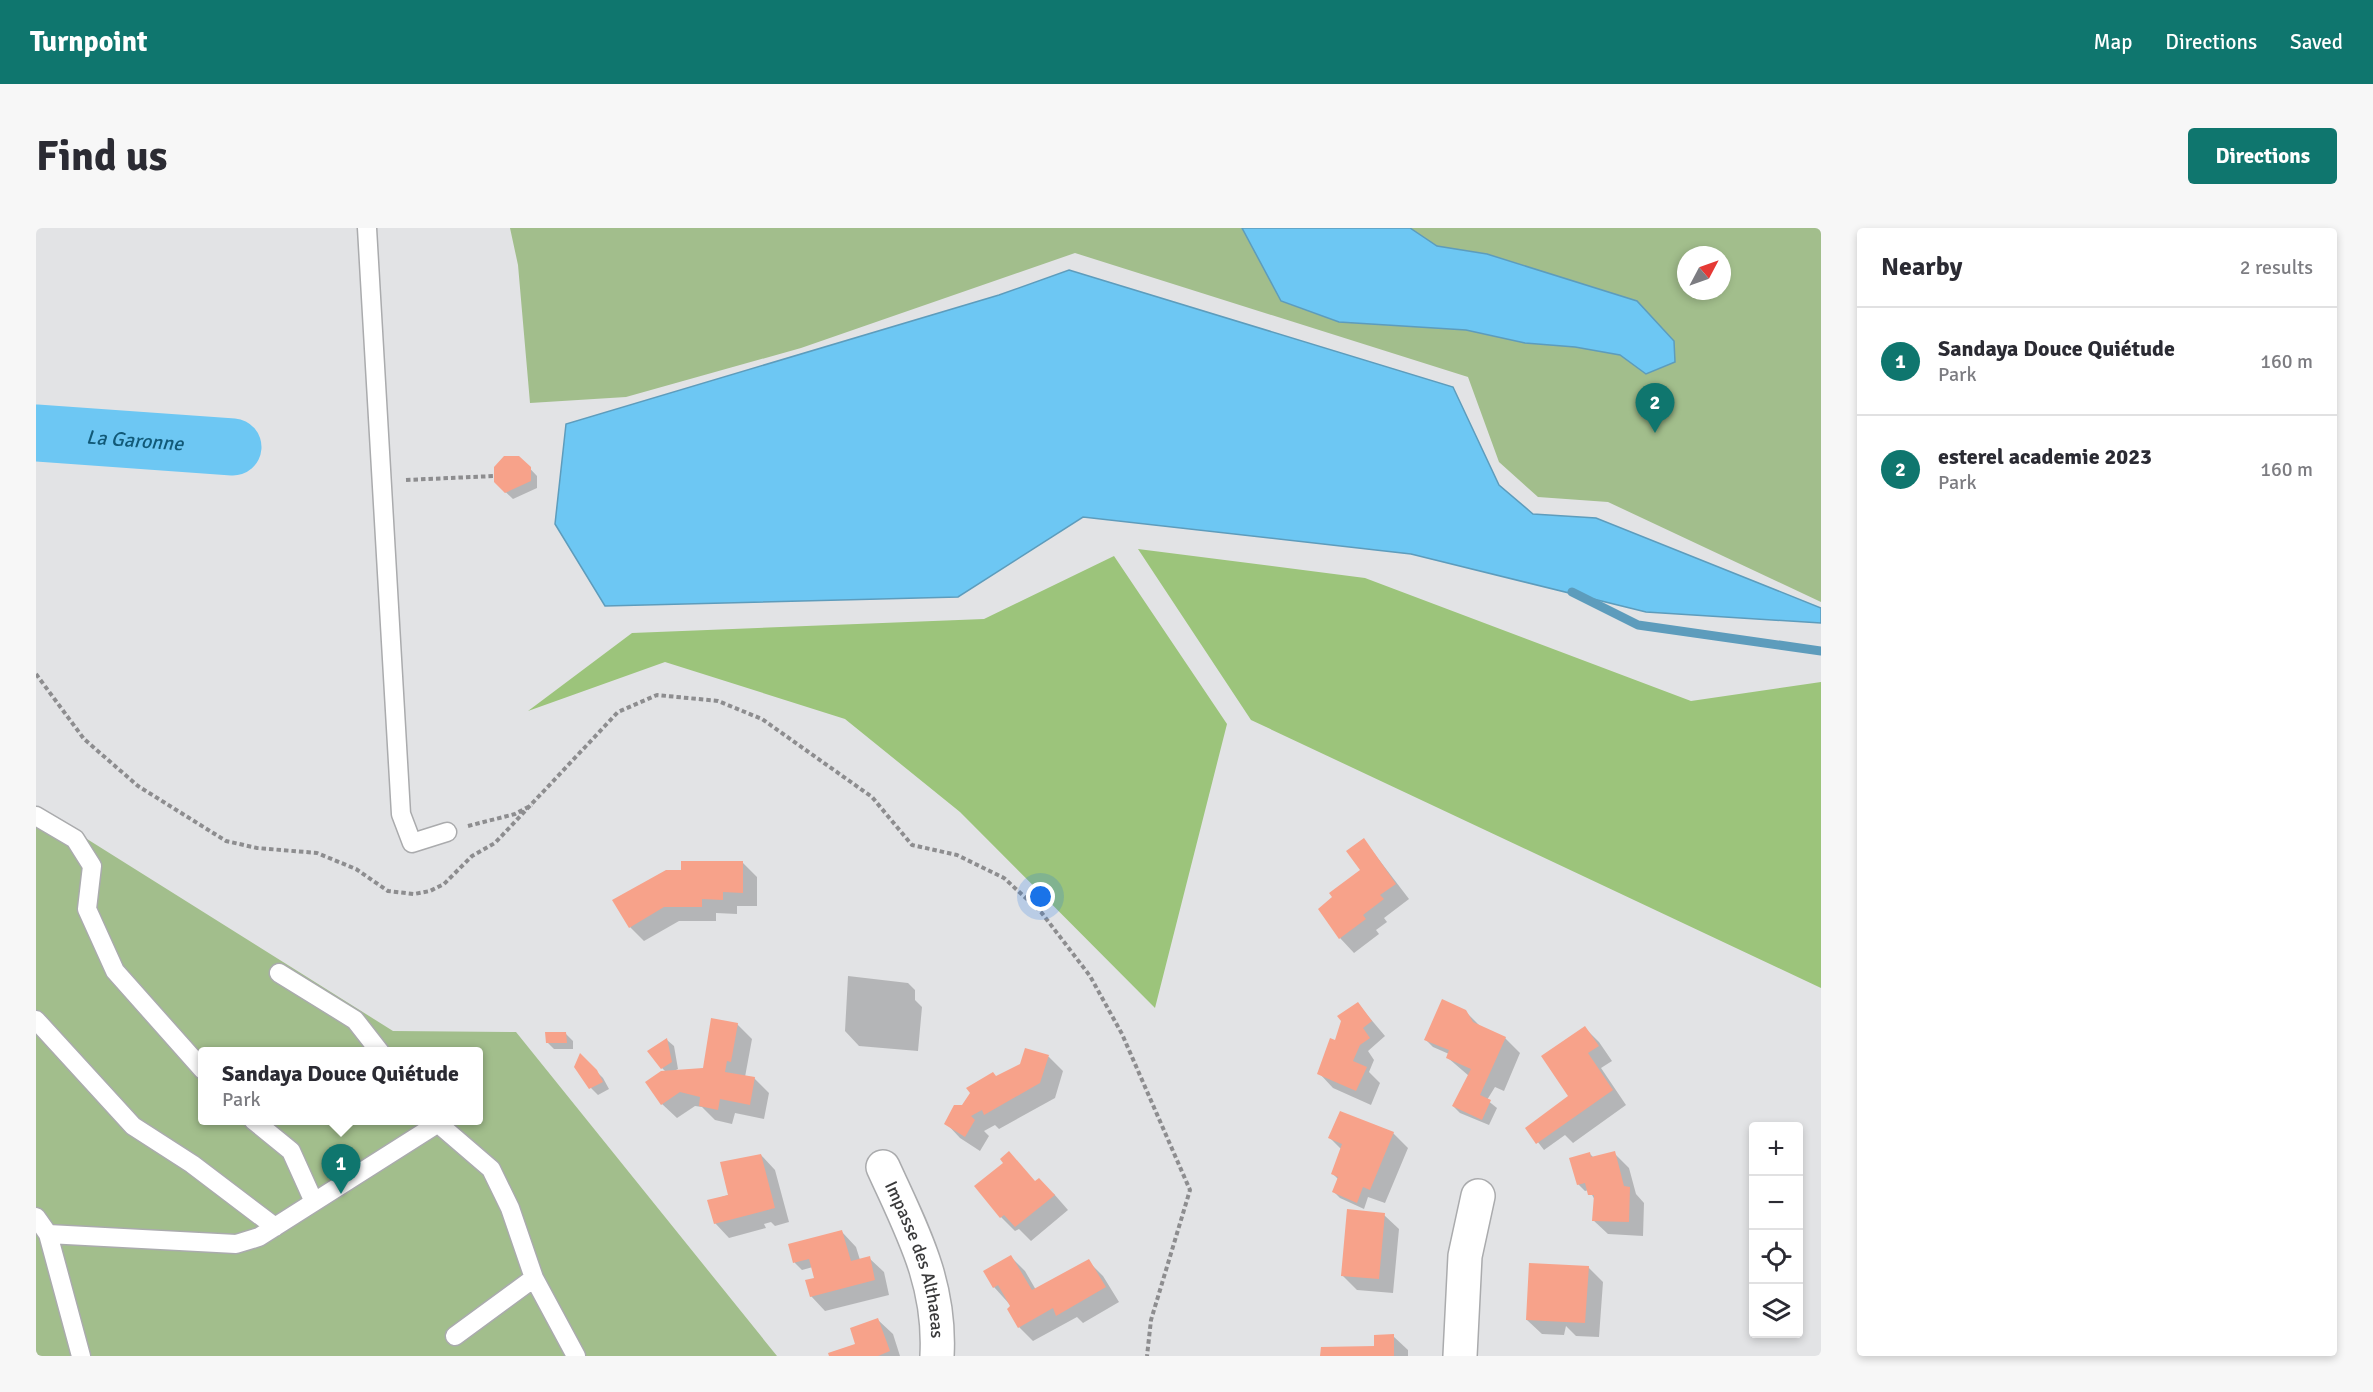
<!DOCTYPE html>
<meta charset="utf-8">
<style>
body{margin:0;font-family:Signika,sans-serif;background:#f7f7f7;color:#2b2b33}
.controls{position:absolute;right:18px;bottom:18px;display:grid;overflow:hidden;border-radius:6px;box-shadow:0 3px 9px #0003}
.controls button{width:54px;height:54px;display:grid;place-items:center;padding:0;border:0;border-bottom:2px solid #e1e1e2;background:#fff;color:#2b2b33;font:30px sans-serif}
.compass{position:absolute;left:1641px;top:18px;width:54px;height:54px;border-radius:50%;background:#fff;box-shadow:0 3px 9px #0003;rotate:49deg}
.you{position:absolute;left:1005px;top:669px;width:21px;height:21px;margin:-15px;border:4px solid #fff;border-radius:50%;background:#1a73e8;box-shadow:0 0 0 9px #1a73e833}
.badge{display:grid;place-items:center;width:39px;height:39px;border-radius:50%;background:#0f766e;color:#fff;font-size:20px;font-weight:700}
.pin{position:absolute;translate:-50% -50px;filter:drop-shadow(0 2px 3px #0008)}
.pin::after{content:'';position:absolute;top:32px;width:21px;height:18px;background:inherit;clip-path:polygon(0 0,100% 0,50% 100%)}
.popup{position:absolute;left:162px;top:819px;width:285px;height:78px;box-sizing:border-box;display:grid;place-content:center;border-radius:6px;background:#fff;filter:drop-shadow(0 2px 4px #0005);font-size:20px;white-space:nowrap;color:#7c7c81}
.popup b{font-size:22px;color:#2b2b33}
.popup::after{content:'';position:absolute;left:50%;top:100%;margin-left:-12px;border:12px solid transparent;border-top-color:#fff}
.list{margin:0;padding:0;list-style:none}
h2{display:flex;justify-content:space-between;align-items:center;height:78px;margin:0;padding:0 24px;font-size:26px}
h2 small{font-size:20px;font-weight:400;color:#7c7c81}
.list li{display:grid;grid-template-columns:39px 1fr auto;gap:18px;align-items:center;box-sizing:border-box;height:108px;padding:0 24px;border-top:2px solid #e1e1e2}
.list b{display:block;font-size:22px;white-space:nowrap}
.list p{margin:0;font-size:20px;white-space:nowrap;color:#7c7c81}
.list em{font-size:20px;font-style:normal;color:#7c7c81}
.icon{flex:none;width:33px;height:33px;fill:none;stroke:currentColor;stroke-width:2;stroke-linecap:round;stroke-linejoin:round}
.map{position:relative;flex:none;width:1785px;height:1128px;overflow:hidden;border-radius:6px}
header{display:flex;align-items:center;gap:36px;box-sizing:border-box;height:84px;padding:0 30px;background:#0f766e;color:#fff}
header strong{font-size:28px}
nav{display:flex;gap:33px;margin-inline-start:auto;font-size:21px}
.intro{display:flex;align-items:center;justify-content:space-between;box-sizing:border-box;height:144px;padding:0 36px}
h1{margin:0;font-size:42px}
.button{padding:15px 27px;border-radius:6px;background:#0f766e;color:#fff;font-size:21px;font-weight:700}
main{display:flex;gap:36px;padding:0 36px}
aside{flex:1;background:#fff;border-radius:6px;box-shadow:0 3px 9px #0003}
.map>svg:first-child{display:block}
</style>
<header>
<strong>Turnpoint</strong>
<nav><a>Map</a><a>Directions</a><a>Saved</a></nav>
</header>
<div class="intro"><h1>Find us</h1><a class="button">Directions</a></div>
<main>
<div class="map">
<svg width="1785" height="1128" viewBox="0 0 1785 1128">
<rect width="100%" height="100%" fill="#e2e3e5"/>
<path fill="#a2be8c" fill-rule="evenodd" d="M474 0H1785V374L1572 274 1502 269 1463 234 1432 149 1039 25 765 120 590 169 494 175 482 37ZM1650 27H1686V63H1650Z
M0 579 357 803 480 804 741 1128H0ZM167 824H443V892H167Z"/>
<path fill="#9cc47b" d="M1102 321 1329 350 1655 473 1785 454V760L1215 492Z
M1078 328 1191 496 1119 780 924 584 809 491 629 434 492 483 596 405 948 391Z"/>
<path fill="#6dc7f3" stroke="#5d9cbc" stroke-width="1.5" d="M1206 0H1374L1401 18 1451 26 1601 73 1638 113 1639 134 1610 146 1584 127 1539 119 1489 115 1430 102 1303 94 1245 73Z
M1033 42 1417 159 1463 257 1497 286 1560 290 1785 380V395L1610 384 1375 326 1047 289 922 369 569 378 519 296 530 196 963 67Z
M98 187 130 190 196 209V229L133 236 95 234Z"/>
<path fill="#0003" d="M483 229 501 248V260L477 271 459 254Z
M1328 612 1373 671 1348 690 1351 694 1340 702 1343 706 1318 725 1304 710 1326 642Z
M707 635 721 649V678H701V686L680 685V693H643L608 713 594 699 647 644Z
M812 748 872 755 879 762V772L886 779 882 823 823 818 809 803Z
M1322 776 1349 808 1332 823 1338 832 1333 844 1344 855 1335 877 1297 860 1283 845Z
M1429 783 1444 798 1469 810 1484 825 1468 863 1459 859 1451 872 1461 880 1453 897 1424 885 1417 878 1433 848 1412 830 1413 826 1397 819 1390 812Z
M701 796 716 811 709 849 718 850 733 865 728 891 699 885 696 896 679 892 666 879 659 878 641 890 626 876 630 844 626 840 631 812 638 818 642 841 638 843 668 842Z
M1549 800 1563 814 1576 833 1565 840 1590 877 1537 915 1529 907 1508 922 1491 900 1534 869Z
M530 806 537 813V821H518L511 814Z
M990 821 1013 829 1027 843 1019 870 963 901 959 897 948 903 953 908 944 923 924 910 910 895 960 849 985 837Z
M545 828 567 850 573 861 562 867 555 860Z
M1357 905 1372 920 1349 975 1332 969 1328 981 1304 970 1298 964 1303 952 1297 946 1306 922 1294 910Z
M1578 925 1593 940 1600 966 1608 975 1607 1008 1572 1006 1557 992 1559 972 1553 962 1549 963 1542 956 1554 926 1558 930Z
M725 927 739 942 753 994 739 998 735 994 728 996 730 1000 693 1010 679 995 673 973 695 966Z
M967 937 1018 966 1032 982 995 1013 983 1001 979 1003 965 989Z
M1348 987 1363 1001 1357 1065 1321 1062 1306 1047Z
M806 1004 820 1019 824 1032 833 1030 848 1044 853 1067 789 1083 775 1068 780 1051 777 1039 766 1042 759 1035 754 1017Z
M975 1029 989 1043 1000 1062 1052 1033 1067 1048 1083 1074 1047 1095 1041 1089 997 1113 983 1099 976 1079 958 1059Z
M1552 1039 1567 1054 1563 1109 1540 1108 1530 1098 1528 1107 1506 1106 1491 1092Z
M842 1092 857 1106 864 1128H795L821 1117Z
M1357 1108 1372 1122V1128H1286L1339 1119Z"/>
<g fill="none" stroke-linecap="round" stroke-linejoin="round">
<path stroke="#5d9cbc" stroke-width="9" d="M1536 364 1602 397 1785 423"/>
<path stroke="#6dc7f3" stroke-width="57" id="s1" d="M0 205 197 219"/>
</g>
<path fill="#f7a28a" d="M468 228H483L495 239V253L469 265 458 254V239Z
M1328 610 1360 656 1344 667 1348 671 1327 687 1330 691 1303 711 1282 681 1296 669 1293 665 1324 642 1310 623Z
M645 633H707V665L687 664V672L666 671V679H628L593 700 576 672 630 642H645Z
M1406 771 1430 782 1437 794 1470 809 1444 867 1455 872 1446 892 1416 878 1435 841 1410 830 1413 822 1388 812Z
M1322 774 1336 793 1327 800 1334 810 1324 817 1317 833 1331 839 1320 863 1281 846 1294 810 1299 812 1305 793 1301 788Z
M675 790 702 795 695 834 691 833 689 844 719 849 714 877 684 871 682 882 663 878 664 869 644 864 625 877 609 854 625 843 667 840Z
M1549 798 1563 818 1552 825 1577 862 1500 916 1489 900 1532 868 1505 828Z
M509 804H530L531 815H510Z
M631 810 636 834 625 841 611 823Z
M989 820 1013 827 1004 855 948 887 946 882 935 888 939 892 929 909 908 896 918 877H926L934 865 930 860 957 844 960 848 984 836Z
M544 825 561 842 567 854 553 861 538 839Z
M1304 883 1358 904 1334 962 1327 959 1321 975 1296 964 1302 949 1295 946 1306 916 1292 910Z
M973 923 999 953 1003 950 1019 967 979 999 968 987 964 990 938 958 967 935 964 931Z
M1579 923 1588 958 1594 959 1593 994 1556 993 1558 967H1552L1549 955 1541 957 1533 930 1554 924 1555 929Z
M725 926 739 980 678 996 671 972 692 967 684 934Z
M1311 981 1349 985 1343 1051 1305 1048Z
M806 1002 815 1033 834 1028 839 1052 774 1069 769 1052 778 1050 773 1031 757 1035 752 1016Z
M975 1027 996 1062 1053 1031 1070 1059 1020 1088 1017 1080 982 1100 971 1081 974 1078 962 1057 957 1060 947 1043Z
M1493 1035 1553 1038 1549 1095 1490 1092Z
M842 1090 854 1123 842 1128H793L792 1125 819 1116 814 1100Z
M1358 1106V1128H1284L1285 1119 1338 1118V1107Z"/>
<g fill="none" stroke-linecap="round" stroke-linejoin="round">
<defs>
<path id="service" d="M331 0 365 586 376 615 411 604
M0 588 39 611 56 638 51 681 79 743 167 842
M243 745 319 792 344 824
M0 792 97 898 156 936 239 999
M217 892 255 923 278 974
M398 892 455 941 474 980 498 1050 540 1128
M0 989 12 1006 45 1128
M12 1006 200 1016 223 1009 401 896
M419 1108 498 1050"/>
<g id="minor">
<path id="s2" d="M847 939C876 1003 905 1055 901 1128"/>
<path d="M1424 1128 1429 1028 1442 968"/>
</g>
</defs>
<use href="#service" stroke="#aaabad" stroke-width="21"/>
<use href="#minor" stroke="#aaabad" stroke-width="36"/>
<path stroke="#8d8d8f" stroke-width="4" stroke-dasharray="4.5 3" stroke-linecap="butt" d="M370 252 458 248
M0 446 48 511 102 558 190 613 221 620 281 625 320 641 352 663 378 666 394 663 408 656 436 628 459 615 582 484 621 467 682 473 726 491 836 569 876 617 921 627 968 650 1005 684 1054 748 1086 806 1154 962 1115 1092 1111 1128
M432 598 479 586 496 577"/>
<use href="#service" stroke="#fff" stroke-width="18"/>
<use href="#minor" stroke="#fff" stroke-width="33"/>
</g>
<g text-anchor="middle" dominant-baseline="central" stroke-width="4.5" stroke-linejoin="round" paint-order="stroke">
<g font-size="18" fill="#39393a" stroke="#e2e3e5">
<text stroke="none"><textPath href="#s2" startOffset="99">Impasse des Althaeas</textPath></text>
</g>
<g font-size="20" font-style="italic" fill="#115977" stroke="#e2e3e5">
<text stroke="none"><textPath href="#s1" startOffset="99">La Garonne</textPath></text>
</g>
</g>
</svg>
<div class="controls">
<button>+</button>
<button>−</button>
<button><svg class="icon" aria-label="locate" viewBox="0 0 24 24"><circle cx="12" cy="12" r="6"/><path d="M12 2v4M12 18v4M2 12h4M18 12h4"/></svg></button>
<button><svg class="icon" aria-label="layers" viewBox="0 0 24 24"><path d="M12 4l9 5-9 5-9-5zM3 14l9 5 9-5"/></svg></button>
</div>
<svg class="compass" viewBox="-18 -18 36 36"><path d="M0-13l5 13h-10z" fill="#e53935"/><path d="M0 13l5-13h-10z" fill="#7c7c81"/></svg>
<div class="you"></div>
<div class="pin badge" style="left:305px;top:966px">1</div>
<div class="popup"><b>Sandaya Douce Quiétude</b>Park</div>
<div class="pin badge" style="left:1619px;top:205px">2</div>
</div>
<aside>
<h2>Nearby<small>2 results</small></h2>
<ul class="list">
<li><span class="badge">1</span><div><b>Sandaya Douce Quiétude</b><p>Park</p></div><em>160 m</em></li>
<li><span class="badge">2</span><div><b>esterel academie 2023</b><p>Park</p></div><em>160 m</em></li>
</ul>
</aside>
</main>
